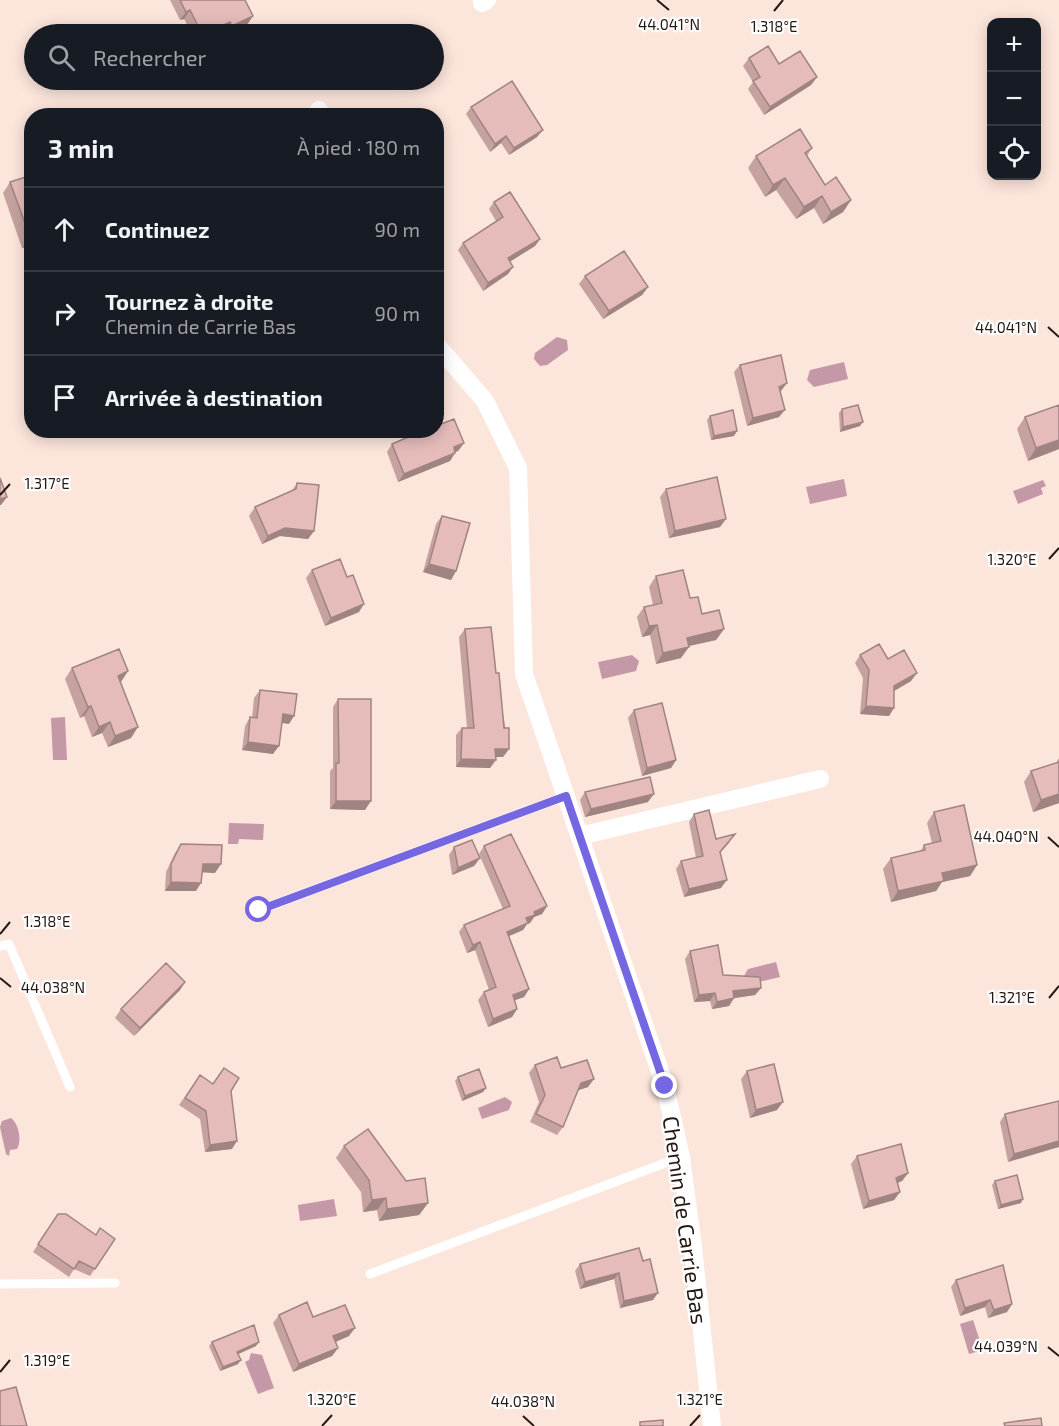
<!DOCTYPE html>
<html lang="fr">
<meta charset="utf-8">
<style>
body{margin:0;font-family:"Exo 2",sans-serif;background:#242831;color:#f1f3f6}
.controls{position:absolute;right:18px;top:18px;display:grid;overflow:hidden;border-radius:12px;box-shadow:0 3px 15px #0003}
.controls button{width:54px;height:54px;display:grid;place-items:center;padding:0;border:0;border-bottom:2px solid #363941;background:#171b24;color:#f1f3f6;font:30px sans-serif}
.stop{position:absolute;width:18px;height:18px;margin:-14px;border:4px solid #7566e1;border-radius:50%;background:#fff}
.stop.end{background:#7566e1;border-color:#fff;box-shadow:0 2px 6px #0008}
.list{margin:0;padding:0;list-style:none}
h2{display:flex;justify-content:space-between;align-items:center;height:78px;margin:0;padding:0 24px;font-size:26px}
h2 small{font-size:20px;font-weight:400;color:#9ea1a6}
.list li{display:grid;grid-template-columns:39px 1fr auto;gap:18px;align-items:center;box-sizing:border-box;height:84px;padding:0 24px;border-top:2px solid #363941}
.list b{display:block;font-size:22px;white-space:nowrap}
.list p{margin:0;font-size:20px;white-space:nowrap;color:#9ea1a6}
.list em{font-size:20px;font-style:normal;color:#9ea1a6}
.icon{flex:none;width:33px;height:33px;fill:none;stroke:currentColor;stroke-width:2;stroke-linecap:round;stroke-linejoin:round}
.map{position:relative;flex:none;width:1059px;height:1426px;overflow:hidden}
.search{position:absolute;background:#171b24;box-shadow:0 3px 15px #0003;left:24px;top:24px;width:420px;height:66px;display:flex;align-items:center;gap:15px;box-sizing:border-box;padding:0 21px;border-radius:33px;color:#9ea1a6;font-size:22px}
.panel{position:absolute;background:#171b24;box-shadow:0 3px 15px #0003;left:24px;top:108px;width:420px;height:330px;border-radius:24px}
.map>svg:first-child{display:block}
</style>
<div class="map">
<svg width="1059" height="1426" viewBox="0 0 1059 1426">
<rect width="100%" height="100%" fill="#fce5db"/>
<path fill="#c598a7" d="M557 337 567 340 568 350 547 365 540 366 534 359 535 353Z
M844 362 848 379 814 387 807 380 810 370Z
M844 479 847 496 810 504 806 487Z
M1043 480 1046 486 1041 488 1043 494 1018 504 1013 491Z
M632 655 639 661 636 671 602 679 598 662Z
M65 717 67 760H53L51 718Z
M229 823 264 824 263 840 239 839 238 844H228Z
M776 962 780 977 751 984 746 980 744 976 748 969Z
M505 1097 512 1102 509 1110 482 1119 478 1108Z
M11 1118C19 1124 22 1141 17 1149L10 1150 9 1156 6 1154 0 1127 2 1121Z
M334 1199 337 1216 300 1221 298 1205Z
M973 1320 983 1350 969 1354 960 1324Z
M251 1353 262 1355 274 1388 258 1394 245 1362 249 1360Z"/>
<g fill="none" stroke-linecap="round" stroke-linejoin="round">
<path stroke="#fff" stroke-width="9" d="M259 910 566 796
M0 946 9 944 70 1087
M370 1274 681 1157
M0 1284 115 1283"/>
<path stroke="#fff" stroke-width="18" d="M482 3 487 0
M319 110 320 116
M436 344 485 401 518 468 524 674 665 1086 681 1157 693 1247 712 1426
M580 836 820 779"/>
</g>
<path fill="#c5a2a0" d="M170 0H245L247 25 227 34 224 31 216 34H192L184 19 180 20Z
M749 58 779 64 817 77 811 85 764 115 748 89 753 82 743 66Z
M471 107 537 137 509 155 501 143 490 152 466 114Z
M812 148 807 156 825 185 851 200 843 212 823 224 814 208 796 219 776 190 765 197 748 168 756 156Z
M32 175V245L22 248 3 193 10 182Z
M494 202 540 239 535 246 510 261 508 274 483 291 458 250 463 243 496 221 489 209Z
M585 276 648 287 642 295 603 319 579 284Z
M740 365 781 391 779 417 747 426 734 372Z
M842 409 860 426 840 432 839 413Z
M710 416 734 436 711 440 707 420Z
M1025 417 1059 449 1028 461 1017 429Z
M327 430H348L328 436Z
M464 443 458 451 455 452 450 461 398 482 387 452 392 444Z
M297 483 314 531 308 539 280 536 262 544 249 516 255 507 291 492Z
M666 489 720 527 669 538 660 497Z
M442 516 456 571 451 580 423 572 436 524Z
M312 570 359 612 325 626 306 578Z
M656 576 690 598 702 614 724 629 716 640 688 646 681 658 656 664 650 635 642 637 637 617 644 607 653 605 649 587Z
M465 629 496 673 509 749 503 757H496L490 768 456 767V735L462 728H467L459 637Z
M860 655 888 659 911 681 894 691 889 716 860 714 863 678 855 663Z
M72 668 128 671 120 682 131 738 108 747 102 733 92 737 84 716 80 718 65 679Z
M260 690 289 724 282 723 273 754 242 750 245 726 250 717 252 718 254 698Z
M338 699 365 810 330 809V771L333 768V707Z
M634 710 676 760 671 768 642 776 628 718Z
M1059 758V803L1033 812 1024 782 1031 771 1056 763Z
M585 792 648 802 585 817 580 800Z
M934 812 977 865 970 876 942 882 936 891 891 902 883 869 891 858 920 852 924 845 932 843 927 823Z
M694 814 716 839 730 842 720 853 721 888 684 897 676 869 681 861 696 858 689 822Z
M181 844 215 873 202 872 196 891H165L166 872 175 853Z
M484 846 547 906 542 914 534 917 530 923 527 924 523 930 509 936 529 989 524 997 514 1000 517 1009 512 1017 488 1027 478 1000 484 992 489 990 475 950 467 953 459 932 464 925 503 909 479 854Z
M454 847 480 858 474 866 452 875 449 855Z
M690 951 723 975 761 988 755 995 734 998 729 1006 712 1009 710 1001 694 1002 685 959Z
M185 982 180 990 134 1036 115 1018 121 1009Z
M535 1065 561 1068 588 1087 578 1090 563 1127 557 1135 530 1122 539 1102 529 1073Z
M747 1071 777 1110 750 1118 741 1079Z
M200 1075 213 1084 231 1091 232 1149 205 1152 200 1119 179 1105Z
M458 1077 483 1092 462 1101 455 1081Z
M1059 1101 1008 1162 1000 1122 1005 1114Z
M344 1146 406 1181 428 1203 419 1215 379 1221 377 1210 363 1212 361 1192 336 1158Z
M857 1156 908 1173 902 1181 897 1183 900 1192 894 1200 863 1209 851 1164Z
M995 1181 1021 1203 998 1209 992 1185Z
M58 1214 95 1235 115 1239 90 1276 74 1269 69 1277 33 1252Z
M643 1261 653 1300 620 1308 614 1279 580 1289 575 1271 580 1264Z
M956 1280 1012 1304 1007 1312 988 1318 985 1307 960 1316 951 1287Z
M279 1315 313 1317 349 1336 336 1342 338 1348 332 1356 293 1372 273 1323Z
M212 1342 256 1346 238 1354V1364L220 1371 209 1346Z"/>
<path fill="#a08482" d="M190 10 184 19 180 20 186 12Z
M253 16 247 25 226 34 232 26Z
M230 22 224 31 216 34H204Z
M817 77 811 85 764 115 770 107Z
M543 130 537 137 509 155 514 148Z
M506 136 501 143 490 152 495 144Z
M785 178 776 190 765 197 773 185Z
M822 196 814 208 796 219 804 207Z
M851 200 843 212 823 224 831 212Z
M30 237H32V245L22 248Z
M540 239 535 246 503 266 508 258Z
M513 267 508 274 483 291 488 283Z
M648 287 642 295 603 319 609 311Z
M787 383 781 391 774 394 779 387Z
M785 410 779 417 747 426 753 418Z
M863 422 860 426 840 432 843 427Z
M332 430H348L328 436Z
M737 431 734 436 711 440 714 436Z
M1059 440V449L1028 461 1036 448Z
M464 443 458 451 448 455 454 447Z
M455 453 450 461 398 482 404 474Z
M7 497 1 505H0V499Z
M726 519 720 527 669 538 675 531Z
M285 528 314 531 308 539 280 536 262 544 268 536Z
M429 564 456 571 451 580 423 572Z
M364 604 359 612 325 626 331 618Z
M657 625 650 635 642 637 649 626Z
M724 629 716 640 680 648 687 638Z
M689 647 681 658 656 664 663 653Z
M128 671 121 682 110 686 118 676Z
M917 673 911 681 889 694 894 686Z
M91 706 84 716 80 718 88 707Z
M866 706 894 708 889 716 860 714Z
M283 714 294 716 289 724 277 722Z
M110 722 102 733 92 737 99 727Z
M138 727 131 738 108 747 115 736Z
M248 742 279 746 273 754 242 750Z
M495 749H509L503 757H490Z
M461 759 496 760 490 768 456 767Z
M676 760 671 768 642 776 647 768Z
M654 794 648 802 585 817 591 809Z
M1059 794V803L1033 812 1041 800Z
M336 801H371L365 810 330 809Z
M480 858 474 866 452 875 458 868Z
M203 864H221L215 873 197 872Z
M977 865 970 876 942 882 936 891 891 902 898 891 942 873Z
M727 880 721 888 684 897 689 889Z
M171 882 201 883 196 891H165Z
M547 906 542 914 534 917 530 923 527 924 523 930 502 939 507 932 534 912Z
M480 942 475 950 467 953 473 945Z
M185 982 180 990 134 1036 140 1028Z
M761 988 755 995 728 999 733 991Z
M529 989 524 997 507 1003 513 995Z
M715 993 710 1001 694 1002 699 995Z
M734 998 729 1006 712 1009 717 1002Z
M517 1009 512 1017 488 1027 493 1019Z
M594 1079 588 1087 576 1091 581 1083Z
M486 1088 483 1092 462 1101 465 1096Z
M783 1102 777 1110 750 1118 756 1110Z
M237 1141 232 1149 205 1152 210 1145Z
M1059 1141V1147L1008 1162 1014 1154Z
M908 1173 902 1181 890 1186 896 1178Z
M900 1192 894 1200 863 1209 869 1201Z
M386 1198 377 1210 363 1212 372 1200Z
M1023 1199 1021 1203 998 1209 1001 1205Z
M428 1203 419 1215 379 1221 387 1209Z
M619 1273 614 1279 580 1289 585 1282Z
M658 1293 653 1300 620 1308 624 1301Z
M990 1300 985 1307 960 1316 965 1308Z
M1012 1304 1007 1312 988 1318 994 1310Z
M355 1328 349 1336 328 1345 333 1336Z
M259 1342 256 1346 234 1356 237 1352Z
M338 1348 332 1356 293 1372 299 1364Z
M241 1360 238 1364 220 1371 223 1367Z"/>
<path fill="#e5bcba" stroke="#a08482" stroke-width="1.5" d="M180 0H245L253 16 232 26 230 22 204 34H202L190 10 186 12Z
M768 46 779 64 800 51 817 77 770 107 753 81 760 77 749 58Z
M512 81 543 130 514 148 506 136 495 144 471 107Z
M800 129 812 148 805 153 825 185 836 177 851 200 831 212 822 196 804 207 785 178 773 185 756 156Z
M32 175V237H30L10 182Z
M510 192 540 239 508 258 513 267 488 283 463 243 503 217 494 202Z
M624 251 648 287 609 311 585 276Z
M781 355 787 383 779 387 785 410 753 418 740 365Z
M858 405 863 422 843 427 842 409Z
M1059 405V440L1036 448 1025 417Z
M733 410 737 431 714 436 710 416Z
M454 419 464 443 454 447 455 453 404 474 392 444 425 430H436V426Z
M717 477 726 519 675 531 666 489Z
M0 478 7 497 0 499Z
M297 483 319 485 314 531 285 528 268 536 255 507 296 489Z
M442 516 470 523 456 571 429 564Z
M340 559 347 577 353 575 364 604 331 618 312 570Z
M683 570 690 598 698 597 702 614 719 610 724 629 687 638 689 647 663 653 657 625 649 626 644 607 662 603 656 576Z
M491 627 496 673H499L504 728H509V749H495L496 760 461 759 462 728H474L465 629Z
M879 644 888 659 904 650 917 673 894 686V708L866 706 869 670 860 655Z
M119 649 128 671 118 676 138 727 115 736 110 722 99 727 91 706 88 707 72 668Z
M260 690 297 694 294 716 283 714 279 746 248 742 250 717 257 718Z
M338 699H371V801H336V763H339Z
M662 703 676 760 647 768 634 710Z
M1059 762V794L1041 800 1031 771Z
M650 777 654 794 591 809 585 792Z
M964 805 977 865 942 873 944 881 898 891 891 858 925 850 924 845 941 841 934 812Z
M709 810 716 839 735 834 720 852 727 880 689 889 681 861 703 856 694 814Z
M511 834 547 906 534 912 535 915 526 918 528 923 507 932 529 989 513 995 517 1009 493 1019 484 992 496 987 480 942 473 945 464 925 510 906 484 846Z
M472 840 480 858 458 868 454 847Z
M181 844 222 845 221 864H203L201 883 171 882V864Z
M718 945 723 975 760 977 761 988 733 991 734 998 717 1002 715 993 699 995 690 951Z
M166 963 185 982 140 1028 121 1009Z
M557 1057 561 1068 587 1060 594 1079 581 1083 563 1127 536 1114 545 1095 535 1065Z
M774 1064 783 1102 756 1110 747 1071Z
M224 1068 239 1078 231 1091 237 1141 210 1145 206 1111 185 1098 200 1075 213 1084Z
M479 1069 486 1088 465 1096 458 1077Z
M1059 1101V1141L1014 1154 1005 1114Z
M368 1129 406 1181 425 1178 428 1203 387 1209 386 1198 372 1200 369 1180 344 1146Z
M901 1144 908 1173 896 1178 900 1192 869 1201 857 1156Z
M1017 1175 1023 1199 1001 1205 995 1181Z
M58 1214H66L96 1235 100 1228 115 1239 95 1269 79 1261 74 1269 38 1244Z
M639 1248 643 1261 650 1259 658 1293 624 1301 619 1273 585 1282 580 1264Z
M1003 1265 1012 1304 994 1310 990 1300 965 1308 956 1280Z
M307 1302 313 1317 345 1305 355 1328 333 1336 338 1348 299 1364 279 1315Z
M254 1325 259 1342 237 1352 241 1360 223 1367 212 1342Z
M16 1387 27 1426H0V1391Z
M1041 1418 1042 1426H1005L1004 1423Z
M663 1420V1426H640V1422Z"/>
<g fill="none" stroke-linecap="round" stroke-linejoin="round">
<path stroke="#7566e1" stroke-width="8" d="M259 910 566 796 665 1086"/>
</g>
<path fill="none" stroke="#261913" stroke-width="2" d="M657 0 669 10M774 11 783 0M1048 327 1059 337M0 495 10 484M1049 559 1059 548M1048 837 1059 847M0 934 10 922M0 978 11 987M1049 998 1059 986M1048 1347 1059 1356M0 1372 10 1360M523 1416 534 1426M322 1426 332 1415M690 1426 700 1415"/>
<g text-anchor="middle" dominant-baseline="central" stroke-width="4.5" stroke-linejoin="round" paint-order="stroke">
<g font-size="22" fill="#261913" stroke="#fff">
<text transform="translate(686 1220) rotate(82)">Chemin de Carrie Bas</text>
</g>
</g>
<g font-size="15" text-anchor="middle" fill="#261913" stroke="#fff" stroke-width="4.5" stroke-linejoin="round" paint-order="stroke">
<text x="669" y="30">44.041°N</text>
<text x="774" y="32">1.318°E</text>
<text x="1006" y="333">44.041°N</text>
<text x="47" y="489">1.317°E</text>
<text x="1012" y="565">1.320°E</text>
<text x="1006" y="842">44.040°N</text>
<text x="47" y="927">1.318°E</text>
<text x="53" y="993">44.038°N</text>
<text x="1012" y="1003">1.321°E</text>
<text x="1006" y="1352">44.039°N</text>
<text x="47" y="1366">1.319°E</text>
<text x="332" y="1405">1.320°E</text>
<text x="700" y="1405">1.321°E</text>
<text x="523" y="1407">44.038°N</text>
</g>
</svg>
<div class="controls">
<button>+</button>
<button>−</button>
<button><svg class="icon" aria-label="locate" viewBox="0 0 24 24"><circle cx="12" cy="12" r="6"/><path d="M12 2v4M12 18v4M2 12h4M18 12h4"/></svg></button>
</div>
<div class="stop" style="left:259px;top:910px"></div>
<div class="stop end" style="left:665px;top:1086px"></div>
<div class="search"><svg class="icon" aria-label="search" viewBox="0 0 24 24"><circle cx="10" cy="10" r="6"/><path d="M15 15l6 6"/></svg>Rechercher</div>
<section class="panel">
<h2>3 min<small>À pied · 180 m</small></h2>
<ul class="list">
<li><svg class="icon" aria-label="ahead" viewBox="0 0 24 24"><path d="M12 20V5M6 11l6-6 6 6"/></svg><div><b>Continuez</b></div><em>90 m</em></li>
<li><svg class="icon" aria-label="right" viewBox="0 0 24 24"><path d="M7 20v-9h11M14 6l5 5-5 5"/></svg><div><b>Tournez à droite</b><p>Chemin de Carrie Bas</p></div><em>90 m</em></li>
<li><svg class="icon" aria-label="arrive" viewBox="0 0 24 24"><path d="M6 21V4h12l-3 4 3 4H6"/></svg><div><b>Arrivée à destination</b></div></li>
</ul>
</section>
</div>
